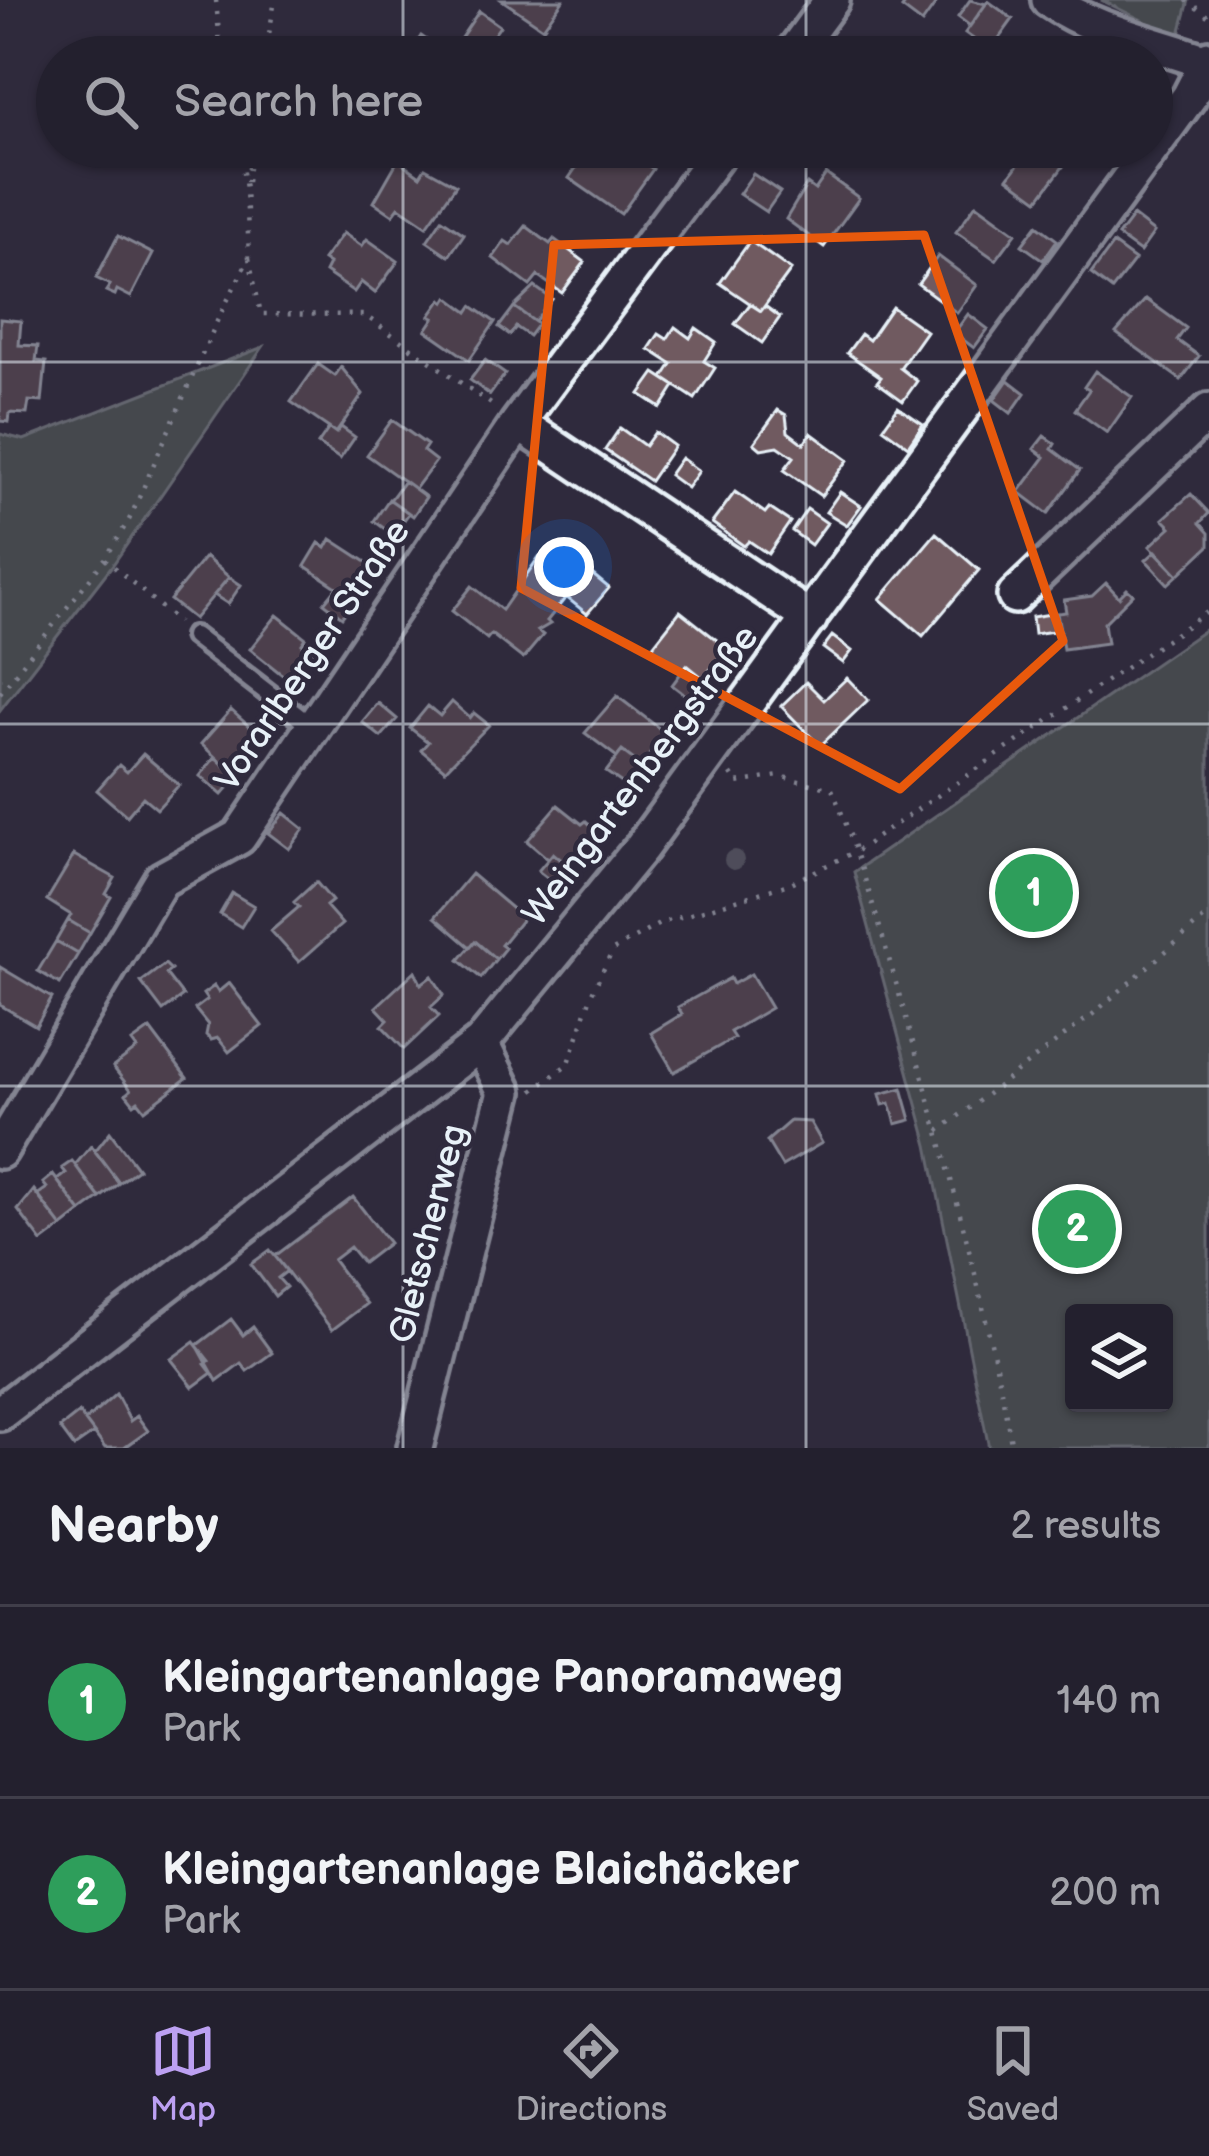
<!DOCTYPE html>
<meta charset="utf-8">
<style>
body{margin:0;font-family:"Balsamiq Sans",sans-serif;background:#2b2836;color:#f1f3f6}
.controls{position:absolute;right:36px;bottom:36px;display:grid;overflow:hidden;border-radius:12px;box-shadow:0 3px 9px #0004}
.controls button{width:108px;height:108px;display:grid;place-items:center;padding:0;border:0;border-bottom:3px solid #403e4a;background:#23202e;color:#f1f3f6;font:60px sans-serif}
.you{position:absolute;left:564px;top:567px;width:42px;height:42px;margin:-30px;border:9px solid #fff;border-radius:50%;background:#1a73e8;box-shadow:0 0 0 18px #1a73e833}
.badge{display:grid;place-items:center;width:78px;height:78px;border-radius:50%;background:#bca0f2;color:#fff;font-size:39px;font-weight:700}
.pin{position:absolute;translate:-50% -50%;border:6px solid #fff;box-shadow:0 3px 12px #0006}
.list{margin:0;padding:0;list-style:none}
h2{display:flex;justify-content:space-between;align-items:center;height:156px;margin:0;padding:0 48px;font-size:51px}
h2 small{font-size:39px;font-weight:400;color:#a3a3aa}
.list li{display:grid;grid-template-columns:78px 1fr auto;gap:36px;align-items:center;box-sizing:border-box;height:192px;padding:0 48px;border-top:3px solid #403e4a}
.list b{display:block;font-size:45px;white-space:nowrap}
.list p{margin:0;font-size:39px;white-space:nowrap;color:#a3a3aa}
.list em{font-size:39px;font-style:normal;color:#a3a3aa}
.icon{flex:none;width:66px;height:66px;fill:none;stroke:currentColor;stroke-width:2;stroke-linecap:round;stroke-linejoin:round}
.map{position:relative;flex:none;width:1209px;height:1448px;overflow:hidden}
.search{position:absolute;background:#23202e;box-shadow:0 3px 9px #0004;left:36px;right:36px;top:36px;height:132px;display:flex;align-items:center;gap:30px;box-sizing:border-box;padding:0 42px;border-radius:66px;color:#a3a3aa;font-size:45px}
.sheet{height:540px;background:#23202e}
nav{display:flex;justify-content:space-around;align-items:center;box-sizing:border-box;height:168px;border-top:3px solid #403e4a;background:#23202e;font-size:33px;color:#a3a3aa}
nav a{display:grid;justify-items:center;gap:6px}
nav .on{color:#bca0f2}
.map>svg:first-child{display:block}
</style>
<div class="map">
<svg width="1209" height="1448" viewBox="0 0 1209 1448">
<rect width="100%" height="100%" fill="#2f2a3d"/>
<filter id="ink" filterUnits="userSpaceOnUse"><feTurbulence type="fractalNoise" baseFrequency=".00833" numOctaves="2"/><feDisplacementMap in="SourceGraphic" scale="24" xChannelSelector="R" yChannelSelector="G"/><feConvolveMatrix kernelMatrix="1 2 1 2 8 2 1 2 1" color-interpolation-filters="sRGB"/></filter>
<g filter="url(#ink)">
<path fill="#5f6d62" stroke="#a4afad" stroke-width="3" fill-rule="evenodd" d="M1101 0H1189L1179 38Z
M263 347 114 563 0 710V434L24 440Z
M1209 627V1448H989L928 1145 854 872ZM1164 1313V1403H1074V1313Z"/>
<path fill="#705a60" stroke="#e8f1f8" stroke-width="3" d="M502 0H563L543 28Z
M908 0H934L937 2 922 23 902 8Z
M970 0 986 4 970 26 958 17Z
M988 1 1013 19 990 51 965 33Z
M479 11 500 26 478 57H467L454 48Z
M421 36 448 55 454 48 467 57H407Z
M673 36 702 57H657Z
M584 147H621L653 169 621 214 569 178 580 162 576 158Z
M1031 147 1049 155 1053 149 1068 160 1038 200 1008 178Z
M398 160 420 176 425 168 456 185 427 226 399 207 393 215 374 202Z
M753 174 780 192 766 212 739 194Z
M826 174 859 198 824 247 786 219 807 184 815 190Z
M976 204 1016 233 996 260 956 232Z
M1133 216 1154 232 1140 252 1118 236Z
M442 219 464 234 449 256 427 241Z
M1037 225 1057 240 1043 260 1022 245Z
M526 226 550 244 554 239 585 262 562 293 538 276 530 286 493 258 505 241 511 245Z
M343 233 362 246 367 239 398 261 375 293 361 282 354 292 325 272 329 264 323 260Z
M118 236 153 254 131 297 117 290 115 295 106 291 110 285 96 278Z
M750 241 791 270 761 311 720 283Z
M1113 244 1135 260 1112 290 1091 274Z
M938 256 977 285 957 313 918 284Z
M535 287 552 299 535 322 514 307Z
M448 297 468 312 472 306 495 322 469 360 426 330 434 318 430 316 442 299 445 302Z
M1146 299 1186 328 1177 340 1199 356 1181 380 1116 333Z
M750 304 761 311 765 306 780 317 762 343 735 324Z
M514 307 538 324 529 336 516 327 510 335 499 327Z
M892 307 926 331 900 368 917 381 903 401 877 382 881 377 847 353 861 334 869 340Z
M968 314 988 329 974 348 954 333Z
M0 319 21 321 19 345 38 346 36 361 46 362 42 402 29 401 27 414 10 413 9 422 0 421Z
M675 327 690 338 696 328 716 342 704 361 715 368 695 399 663 378 672 364 649 349 659 334 667 339Z
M485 360 505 374 490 395 470 380Z
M318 364 335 376 341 367 363 394 336 433 291 402Z
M1095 371 1132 397 1107 433 1075 410 1089 390 1084 387Z
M655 373 675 386 661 408 640 394Z
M1008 380 1025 393 1011 413 994 400Z
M898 407 923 424 908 446 883 428Z
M778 410 786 415 788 432 804 444 811 433 848 460 821 496 784 470 794 457 778 446 761 449 754 443Z
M392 420 427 445 423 451 436 461 415 489 367 455Z
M341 427 355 437 340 459 318 444 329 428 336 433Z
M620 428 645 446 655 432 674 446 650 481 605 450Z
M1044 436 1055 444 1052 449 1080 470 1048 514 1019 492 1045 457 1034 449Z
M681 458 699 471 687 488 669 475Z
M404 481 426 497 413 516 390 500Z
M735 492 765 513 769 508 790 522 768 554 749 541 744 546 712 523Z
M840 492 861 506 847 525 826 512Z
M1191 494 1209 513 1200 523 1209 533V546L1178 575 1150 546 1171 527 1163 519Z
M389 499 409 513 393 535 374 521Z
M807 509 827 523 811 545 792 531Z
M936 533 979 570 923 636 880 599Z
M331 539 374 567 353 598 305 566 319 543 326 548Z
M1156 551 1178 575 1168 584 1146 560Z
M205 557 229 577 194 619 170 600Z
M539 557 575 586 547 621 550 624 538 631 543 635 523 659 491 634 487 639 452 611 472 586 502 610Z
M587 570 609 588 587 614 566 597Z
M229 577 241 585 228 604 214 595Z
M1106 583 1119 597 1127 589 1133 594 1104 623 1107 643 1063 649 1057 613 1066 612 1064 600 1092 596Z
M337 587 356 599 342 617 324 603Z
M680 611 727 648 703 679 687 665 682 672 651 648Z
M1057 613 1060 630 1034 634 1032 617Z
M277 615 306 638 302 644 314 654 295 685 250 649Z
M832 636 852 651 843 663 823 648Z
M687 665 708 682 693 701 672 685Z
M847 678 868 700 820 746 781 706 806 682 824 700Z
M617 696 664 732 642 766 622 751 617 757 585 733Z
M452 702 470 718 474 713 489 725 445 770 421 750 428 742 410 728 428 706 440 716Z
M378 703 397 719 381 737 362 722Z
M231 710 262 738 232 772 201 744Z
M622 751 642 766 626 786 606 772Z
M143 754 179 785 157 809 143 797 127 816 97 790 119 765 127 772Z
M215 757 238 777 222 795 200 776Z
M558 805 582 824 586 821 596 830 567 865 553 853 548 859 527 841Z
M284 813 304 829 289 849 268 833Z
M553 853 575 871 561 889 538 871Z
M74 855 115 878 106 894 111 897 90 933 68 920 71 915 47 900Z
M471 874 523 918 501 945 505 948 496 959 475 941 470 947 435 917Z
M316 882 332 901 326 906 342 924 299 962 271 931 299 907 294 902Z
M232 893 254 906 241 927 220 914Z
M68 920 90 933 78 954 56 941Z
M56 941 78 954 60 984 38 971Z
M475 941 496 959 481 978 459 960Z
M165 964 171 970 166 974 183 996 163 1011 141 982Z
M0 967 52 998 36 1026 0 1005Z
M415 971 421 984 432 976 444 995 431 1007 439 1016 404 1049 382 1026 388 1020 376 1007Z
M751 974 771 1008 730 1032 734 1038 674 1072 651 1033 682 1014 678 1007 730 978 733 984Z
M229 983 262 1026 229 1052 218 1038 211 1040 206 1035 208 1025 195 1009 207 1000 203 994 214 986 218 992Z
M150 1029 187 1078 145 1110 138 1101 134 1104 126 1094 131 1090 113 1067 137 1049 132 1042Z
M902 1088 911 1120 896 1124 890 1103 883 1105 880 1094Z
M790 1121 810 1122 822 1143 782 1166 767 1141Z
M110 1132 138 1169 119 1183 95 1151Z
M91 1146 119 1183 100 1198 75 1165Z
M72 1161 100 1198 81 1212 57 1180 66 1173 62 1168Z
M53 1175 81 1212 62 1227 37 1195 47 1188 43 1183Z
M34 1190 62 1227 42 1242 18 1210Z
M353 1197 389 1243 363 1263 350 1247 333 1260 366 1304 332 1330 275 1256Z
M270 1250 287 1271 278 1278 286 1287 275 1296 251 1264Z
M231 1319 243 1335 253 1327 272 1353 247 1371 241 1363 217 1381 197 1345Z
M194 1342 209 1361 205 1364 212 1373 193 1387 171 1359Z
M116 1394 130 1421 137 1416 148 1431 124 1448H105L85 1421Z
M79 1413 94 1433 74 1447 60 1428Z"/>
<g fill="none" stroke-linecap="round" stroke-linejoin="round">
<defs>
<path id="service" d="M194 636 312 727"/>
<path id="minor" d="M1049 0C1097 33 1155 43 1209 63
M790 57 832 0
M518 423 810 618
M1015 596 1209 411
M0 1151 161 880 239 837 518 423 723 147
M0 1413 481 1043 641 848 1189 97 1209 58
M415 1448 505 1092 481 1043"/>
</defs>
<use href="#service" stroke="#e8f1f8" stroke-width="26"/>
<use href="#minor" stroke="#e8f1f8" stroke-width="42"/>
<path stroke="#e8f1f8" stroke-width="4.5" stroke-dasharray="3 9" stroke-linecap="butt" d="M216 0 221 57
M1186 0 1209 17
M265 57 275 0
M247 182 252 147
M249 258 261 314 364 315 494 406
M105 559 178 622
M0 693 105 559 129 520 218 319 249 258 246 188 238 147
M731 774 737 783 779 776 832 789C865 868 886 949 910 1032 949 1169 987 1307 1012 1448
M533 1091 569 1063 592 993 613 950 661 923 789 884 858 850 1209 611
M939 1131 1093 1014 1209 914"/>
<use href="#service" stroke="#2f2a3d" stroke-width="16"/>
<use href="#minor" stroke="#2f2a3d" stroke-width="33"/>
</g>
<circle fill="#73777e" cx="734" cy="860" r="10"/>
</g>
<path d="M0 0H1209V1448H0ZM924 235 1063 641 900 789 521 588 554 245Z" fill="#2f2a3d" fill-opacity=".55" fill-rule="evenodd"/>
<path fill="none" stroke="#e8590c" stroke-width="9" stroke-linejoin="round" d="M924 235 1063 641 900 789 521 588 554 245Z"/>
<path fill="none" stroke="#e8f1f8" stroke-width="3" stroke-opacity="0.55" d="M403 0V57M806 0V57M403 147V1448M806 147V1448M0 362H1209M0 724H1209M0 1086H1209"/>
<g text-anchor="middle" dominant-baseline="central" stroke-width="9" stroke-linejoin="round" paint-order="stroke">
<g font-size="36" fill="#e8f1f8" stroke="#2f2a3d">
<text transform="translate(313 656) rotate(-56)">Vorarlberger Straße</text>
<text transform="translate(641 776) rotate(-53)">Weingartenbergstraße</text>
<text transform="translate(429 1234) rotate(-76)">Gletscherweg</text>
</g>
</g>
</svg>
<div class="controls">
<button><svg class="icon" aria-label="layers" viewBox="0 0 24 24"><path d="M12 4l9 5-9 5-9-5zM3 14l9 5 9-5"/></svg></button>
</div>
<div class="you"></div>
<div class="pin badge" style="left:1034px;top:893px;background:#2e9e5b">1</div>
<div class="pin badge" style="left:1077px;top:1229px;background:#2e9e5b">2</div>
<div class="search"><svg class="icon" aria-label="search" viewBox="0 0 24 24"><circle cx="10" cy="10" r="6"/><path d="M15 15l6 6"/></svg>Search here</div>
</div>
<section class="sheet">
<h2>Nearby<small>2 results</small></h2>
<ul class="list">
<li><span class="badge" style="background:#2e9e5b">1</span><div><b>Kleingartenanlage Panoramaweg</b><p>Park</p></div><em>140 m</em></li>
<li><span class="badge" style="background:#2e9e5b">2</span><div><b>Kleingartenanlage Blaichäcker</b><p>Park</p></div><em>200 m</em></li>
</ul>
</section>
<nav>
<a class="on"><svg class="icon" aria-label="map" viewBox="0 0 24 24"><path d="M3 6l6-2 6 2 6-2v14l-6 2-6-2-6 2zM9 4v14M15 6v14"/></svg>Map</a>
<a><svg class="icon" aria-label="directions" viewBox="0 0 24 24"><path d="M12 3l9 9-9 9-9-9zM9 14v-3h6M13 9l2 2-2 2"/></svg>Directions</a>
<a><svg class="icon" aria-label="saved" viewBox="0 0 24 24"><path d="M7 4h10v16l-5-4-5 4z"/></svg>Saved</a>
</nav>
